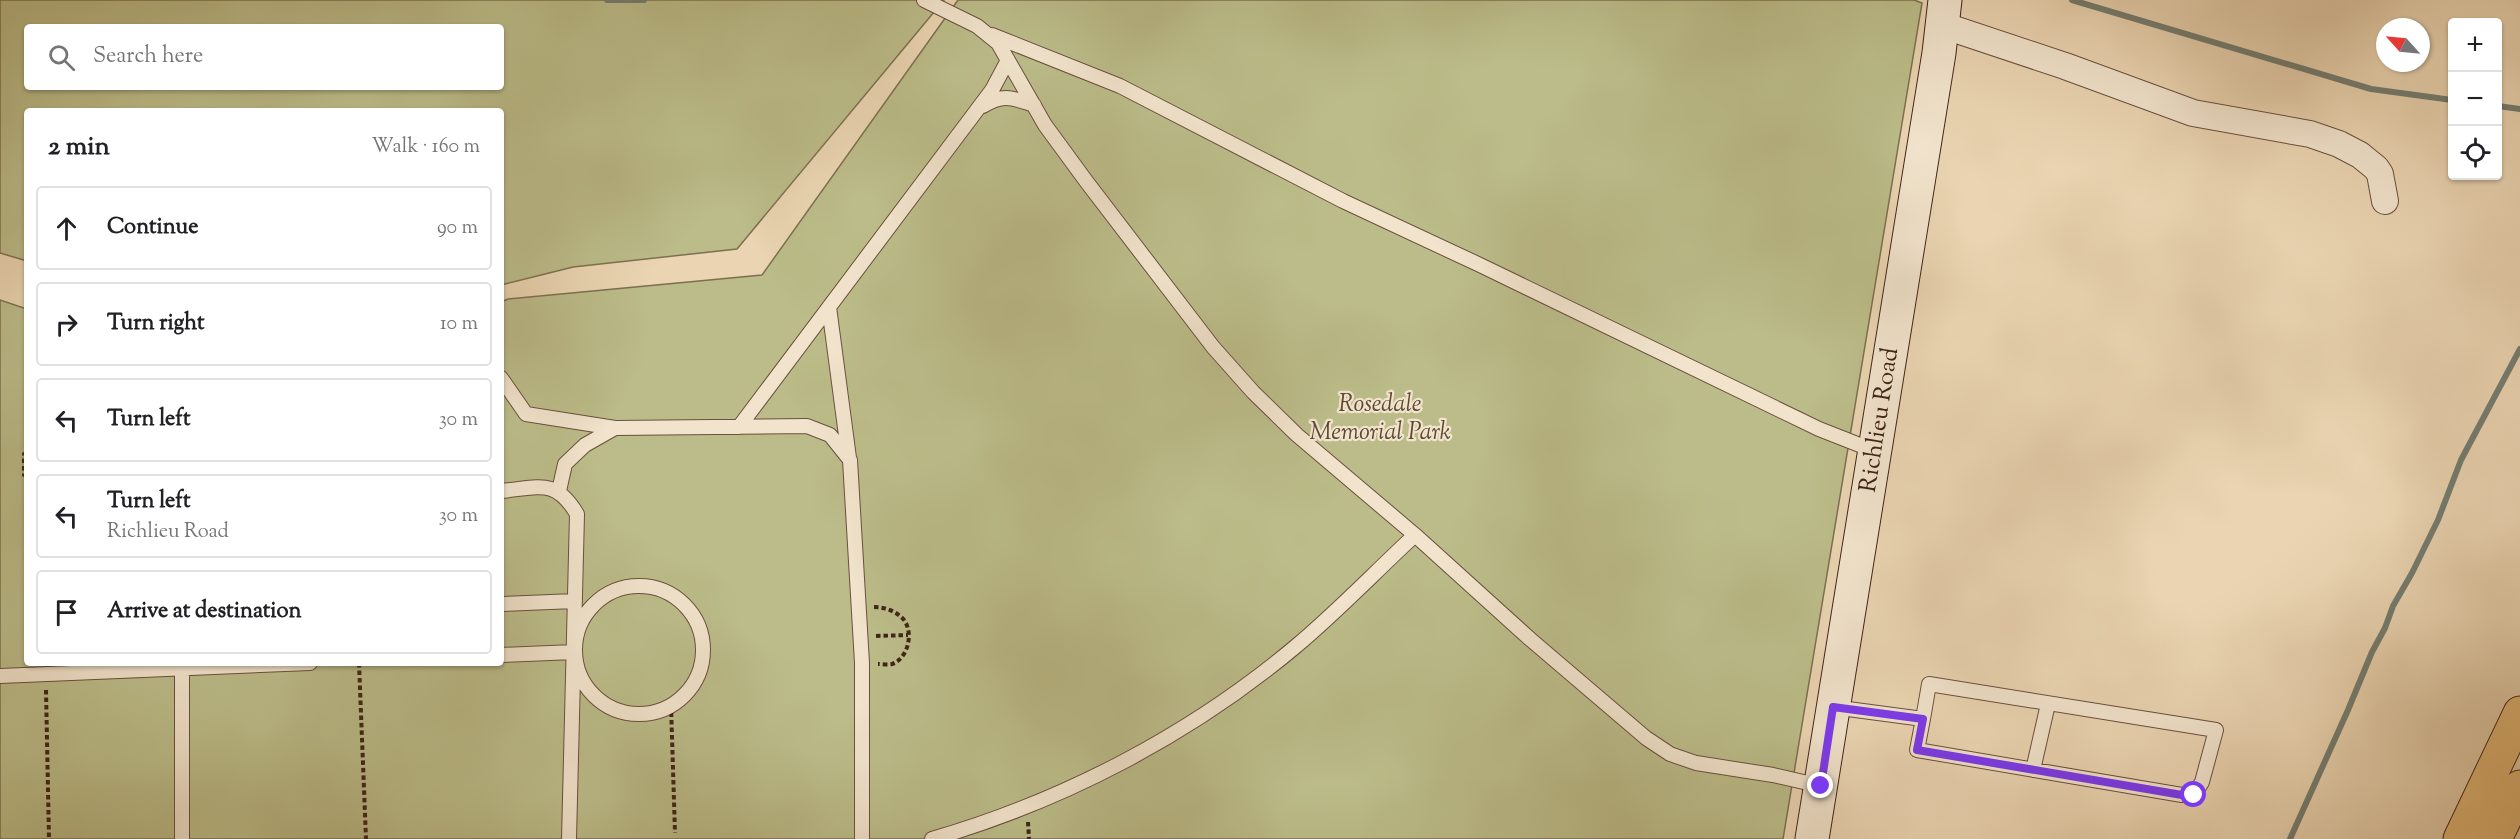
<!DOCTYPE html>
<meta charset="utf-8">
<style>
body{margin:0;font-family:"Sorts Mill Goudy",serif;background:#f2f2f2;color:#202124}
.controls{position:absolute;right:18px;top:18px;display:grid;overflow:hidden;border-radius:6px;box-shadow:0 2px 4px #0004}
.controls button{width:54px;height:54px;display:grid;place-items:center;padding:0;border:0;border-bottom:2px solid #e0e0e0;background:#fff;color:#202124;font:30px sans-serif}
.compass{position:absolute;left:2376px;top:18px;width:54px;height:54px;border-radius:50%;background:#fff;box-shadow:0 2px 4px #0004;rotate:297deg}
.stop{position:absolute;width:18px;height:18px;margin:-14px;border:4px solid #7c3aed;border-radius:50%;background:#fff}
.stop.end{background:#7c3aed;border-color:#fff;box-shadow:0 2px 6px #0008}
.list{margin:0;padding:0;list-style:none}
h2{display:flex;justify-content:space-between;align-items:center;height:78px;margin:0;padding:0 24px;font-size:26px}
h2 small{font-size:20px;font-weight:400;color:#757577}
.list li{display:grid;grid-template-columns:39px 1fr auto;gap:18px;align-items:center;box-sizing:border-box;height:84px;margin:0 12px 12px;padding:0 12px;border:2px solid #e0e0e0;border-radius:6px}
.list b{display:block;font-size:22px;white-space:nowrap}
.list p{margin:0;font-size:20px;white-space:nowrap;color:#757577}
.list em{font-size:20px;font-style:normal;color:#757577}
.icon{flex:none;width:33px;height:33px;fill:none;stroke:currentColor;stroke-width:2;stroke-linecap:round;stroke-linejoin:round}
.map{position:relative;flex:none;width:2520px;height:839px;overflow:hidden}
.search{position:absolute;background:#fff;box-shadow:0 2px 4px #0004;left:24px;top:24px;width:480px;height:66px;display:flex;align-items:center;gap:15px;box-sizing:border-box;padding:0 21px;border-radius:6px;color:#757577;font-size:22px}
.panel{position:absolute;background:#fff;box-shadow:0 2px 4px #0004;left:24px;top:108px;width:480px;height:558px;border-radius:6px}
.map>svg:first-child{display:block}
</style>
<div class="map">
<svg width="2520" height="839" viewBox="0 0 2520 839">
<rect width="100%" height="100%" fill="#ead4b1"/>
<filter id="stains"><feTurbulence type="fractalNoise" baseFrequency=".00333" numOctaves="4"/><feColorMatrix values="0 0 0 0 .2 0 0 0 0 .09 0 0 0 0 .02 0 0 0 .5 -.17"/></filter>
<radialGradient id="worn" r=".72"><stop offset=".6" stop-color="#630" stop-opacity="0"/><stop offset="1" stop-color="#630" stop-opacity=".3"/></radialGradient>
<path fill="#bbbc89" stroke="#7d7050" stroke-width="1.5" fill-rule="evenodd" d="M0 0H944L737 249 573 267 501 285V111H27V261L0 253ZM27 27H501V87H27Z
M958 0H1914L1922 3 1783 839H0V300L27 309V663H501V302L508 299 762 275Z"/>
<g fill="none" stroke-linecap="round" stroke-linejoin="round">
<path stroke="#747d71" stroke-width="6" d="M607 0H644
M2072 0 2371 89 2452 100
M2498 106 2520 109
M2290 839 2348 710 2372 652 2385 628 2393 606 2412 573 2438 520 2461 460 2520 349"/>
<defs>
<path id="lane" d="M924 0 977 26 998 43 1045 125 1086 181 1213 347 1253 392 1297 435 1415 535 1530 639 1646 738 1670 754 1696 763 1773 775 1821 786
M992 35 1120 86 1343 201 1480 265 1819 429 1875 451
M983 106C1003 93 1013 98 1034 105
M829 307 849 458
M501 378 526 414 615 428
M739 427 992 90 1008 60
M501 491C538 488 555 477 577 514L569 839
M559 491 565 464 585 445 615 428 807 426 830 435 850 460 862 663V839
M575 650a64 64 0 1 1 128 0a64 64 0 1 1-128 0Z
M501 604 575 601
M501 655 574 652
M0 676 310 663
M1833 707 1923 719 1917 750 2182 795H2194L2202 782 2216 730 1929 684 1923 719
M2033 770 2048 704
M182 839V669
M932 839C1063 801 1190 735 1295 647 1337 612 1375 572 1415 535"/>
<path id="street" d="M1942 25 2065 66 2193 113 2310 134 2339 144 2360 155 2376 168 2380 174 2385 201"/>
<path id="secondary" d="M1812 839 1939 53 1945 0"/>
<path id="highway" d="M2460 839 2520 713
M2495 839 2520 787"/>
</defs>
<use href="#lane" stroke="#6a503e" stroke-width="16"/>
<use href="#street" stroke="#6a503e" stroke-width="28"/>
<use href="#secondary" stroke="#3f2418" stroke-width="35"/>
<use href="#highway" stroke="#3f2418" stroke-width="35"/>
<path stroke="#3f2418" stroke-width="4" stroke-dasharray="4.5 3" stroke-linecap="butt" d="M27 454H24V475H27
M874 607C883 607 893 610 900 616 915 627 910 658 892 664 888 665 882 664 878 664
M876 636 908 635
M359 663 366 839
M46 690 49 839
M671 705 675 833
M1028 822 1029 839"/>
<use href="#lane" stroke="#f1e3cc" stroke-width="14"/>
<use href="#street" stroke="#f1e3cc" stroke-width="26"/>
<use href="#secondary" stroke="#f1e3cc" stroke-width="33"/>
<use href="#highway" stroke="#e5ba78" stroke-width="33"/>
</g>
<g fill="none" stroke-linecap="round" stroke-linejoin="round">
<path stroke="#7c3aed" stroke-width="8" d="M1821 786 1833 707 1923 719 1917 750 2182 795H2194"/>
</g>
<g text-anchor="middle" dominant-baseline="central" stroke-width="4.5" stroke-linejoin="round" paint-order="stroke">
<g font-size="24" font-style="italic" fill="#5e4a34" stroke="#f1e3cc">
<text x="1380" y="405">Rosedale<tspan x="1380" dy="28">Memorial Park</tspan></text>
</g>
<g font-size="24" fill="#3f2418" stroke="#f1e3cc">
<text transform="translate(1880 420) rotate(-81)">Richlieu Road</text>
</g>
</g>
<rect width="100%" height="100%" filter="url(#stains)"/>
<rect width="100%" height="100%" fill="url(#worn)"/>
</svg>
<div class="controls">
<button>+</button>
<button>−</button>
<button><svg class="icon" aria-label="locate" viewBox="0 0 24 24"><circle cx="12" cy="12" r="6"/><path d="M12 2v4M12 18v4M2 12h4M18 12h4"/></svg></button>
</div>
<svg class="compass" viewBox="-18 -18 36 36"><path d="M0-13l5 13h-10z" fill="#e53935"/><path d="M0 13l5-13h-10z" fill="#757577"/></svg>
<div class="stop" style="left:2194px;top:795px"></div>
<div class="stop end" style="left:1821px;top:786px"></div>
<div class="search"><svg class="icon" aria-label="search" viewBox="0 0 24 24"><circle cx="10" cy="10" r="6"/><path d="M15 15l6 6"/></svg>Search here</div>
<section class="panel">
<h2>2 min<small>Walk · 160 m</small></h2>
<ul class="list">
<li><svg class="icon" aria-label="ahead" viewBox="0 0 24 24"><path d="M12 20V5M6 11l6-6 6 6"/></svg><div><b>Continue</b></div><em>90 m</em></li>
<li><svg class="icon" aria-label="right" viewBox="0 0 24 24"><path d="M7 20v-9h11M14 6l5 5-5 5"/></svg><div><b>Turn right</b></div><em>10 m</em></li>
<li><svg class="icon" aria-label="left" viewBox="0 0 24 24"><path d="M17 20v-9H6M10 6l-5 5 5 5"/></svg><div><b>Turn left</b></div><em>30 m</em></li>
<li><svg class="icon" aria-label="left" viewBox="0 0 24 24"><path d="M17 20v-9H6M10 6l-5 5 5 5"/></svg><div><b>Turn left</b><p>Richlieu Road</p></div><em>30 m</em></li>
<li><svg class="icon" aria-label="arrive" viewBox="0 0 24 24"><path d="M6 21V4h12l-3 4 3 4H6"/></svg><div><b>Arrive at destination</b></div></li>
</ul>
</section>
</div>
